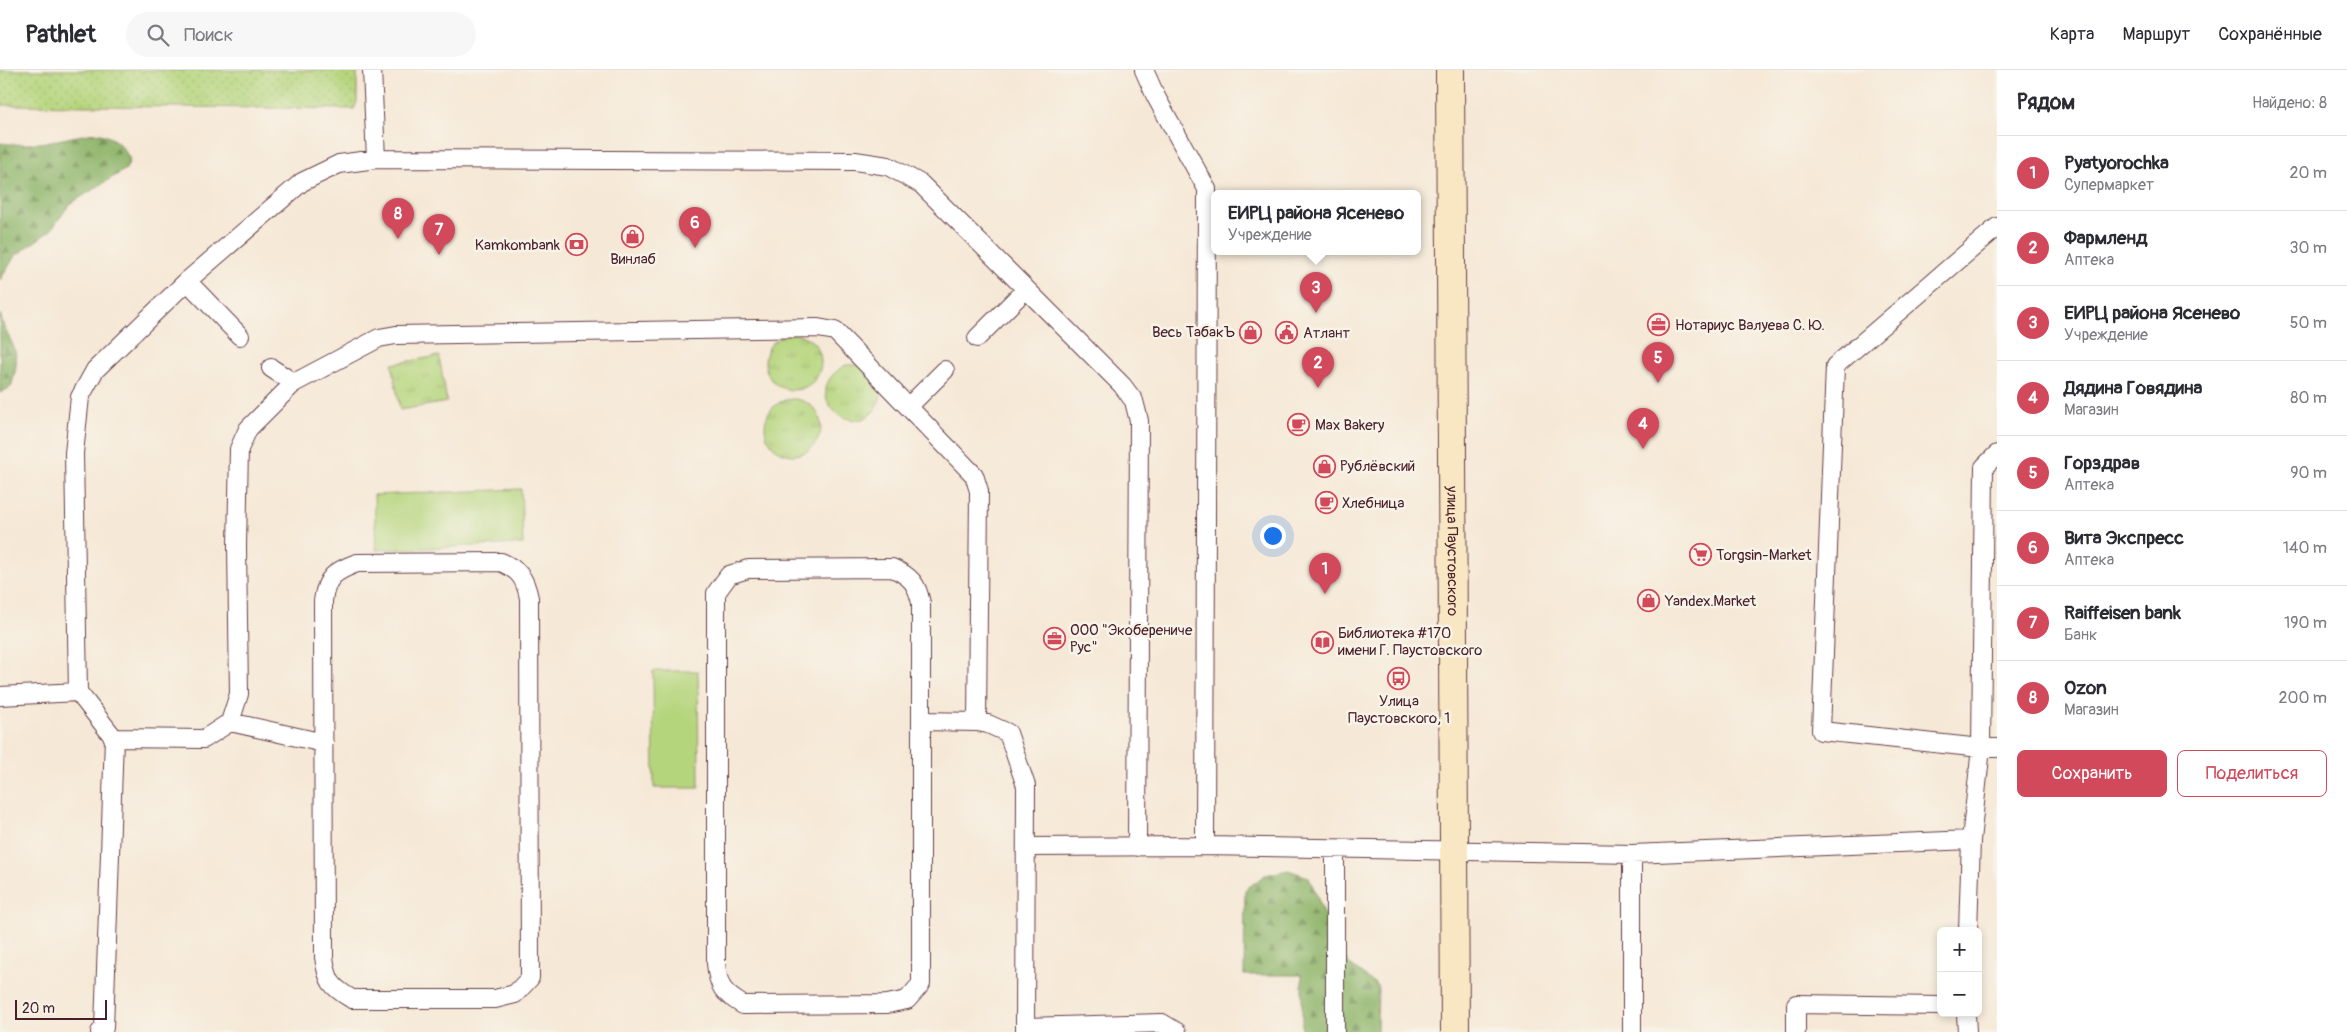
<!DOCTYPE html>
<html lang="ru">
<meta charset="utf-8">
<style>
body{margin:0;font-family:Pangolin,sans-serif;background:#f7f7f7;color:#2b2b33}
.controls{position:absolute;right:15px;bottom:15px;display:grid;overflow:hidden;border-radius:8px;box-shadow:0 2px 8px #0003}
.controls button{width:45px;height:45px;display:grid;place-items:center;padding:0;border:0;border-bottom:1px solid #e1e1e2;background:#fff;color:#2b2b33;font:25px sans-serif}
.scale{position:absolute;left:15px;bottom:12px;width:92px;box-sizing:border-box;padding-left:5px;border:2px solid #4a1f2b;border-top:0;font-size:14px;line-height:18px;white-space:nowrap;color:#4a1f2b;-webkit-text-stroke:4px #f7f3e8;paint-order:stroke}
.you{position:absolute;left:1272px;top:465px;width:18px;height:18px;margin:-12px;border:4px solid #fff;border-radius:50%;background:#1a73e8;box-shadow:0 0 0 8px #1a73e833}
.badge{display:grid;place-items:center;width:32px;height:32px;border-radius:50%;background:#d1495b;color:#fff;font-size:16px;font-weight:700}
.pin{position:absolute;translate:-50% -41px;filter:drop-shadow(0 1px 2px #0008)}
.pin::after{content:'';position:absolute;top:26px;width:18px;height:15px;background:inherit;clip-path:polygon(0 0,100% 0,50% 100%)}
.popup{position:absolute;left:1211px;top:120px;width:210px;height:65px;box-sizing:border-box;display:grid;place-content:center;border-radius:8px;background:#fff;filter:drop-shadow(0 1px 4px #0005);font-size:16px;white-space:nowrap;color:#7c7c81}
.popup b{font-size:19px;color:#2b2b33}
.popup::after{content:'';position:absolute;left:50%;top:100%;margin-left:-10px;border:10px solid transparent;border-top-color:#fff}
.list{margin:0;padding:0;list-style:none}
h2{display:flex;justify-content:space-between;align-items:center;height:65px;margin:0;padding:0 20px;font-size:21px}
h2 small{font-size:16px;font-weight:400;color:#7c7c81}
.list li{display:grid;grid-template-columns:32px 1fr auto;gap:15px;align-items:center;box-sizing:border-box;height:75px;padding:0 20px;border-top:1px solid #e1e1e2}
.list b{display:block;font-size:19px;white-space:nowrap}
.list p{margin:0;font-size:16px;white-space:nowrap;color:#7c7c81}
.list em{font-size:16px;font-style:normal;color:#7c7c81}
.actions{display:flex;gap:10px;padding:15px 20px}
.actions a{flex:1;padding:11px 0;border:1px solid #d1495b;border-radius:8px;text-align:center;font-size:18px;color:#d1495b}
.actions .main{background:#d1495b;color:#fff}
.icon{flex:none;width:28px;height:28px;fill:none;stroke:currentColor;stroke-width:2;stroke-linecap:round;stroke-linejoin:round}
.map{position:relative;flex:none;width:1997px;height:962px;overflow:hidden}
header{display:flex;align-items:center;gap:30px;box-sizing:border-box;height:70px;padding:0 25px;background:#fff;border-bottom:1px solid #e1e1e2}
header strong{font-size:24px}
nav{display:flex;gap:28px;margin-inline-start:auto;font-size:18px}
.search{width:350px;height:45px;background:#f7f7f7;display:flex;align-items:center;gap:12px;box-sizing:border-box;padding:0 18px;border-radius:28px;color:#7c7c81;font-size:19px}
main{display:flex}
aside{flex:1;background:#fff}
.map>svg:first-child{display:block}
</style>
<header>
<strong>Pathlet</strong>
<div class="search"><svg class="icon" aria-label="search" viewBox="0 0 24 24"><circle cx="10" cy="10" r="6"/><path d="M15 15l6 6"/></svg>Поиск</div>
<nav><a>Карта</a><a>Маршрут</a><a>Сохранённые</a></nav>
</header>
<main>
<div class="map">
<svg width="1997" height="962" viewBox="0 0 1997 962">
<defs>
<pattern id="grass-dots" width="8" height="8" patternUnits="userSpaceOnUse" patternTransform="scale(1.25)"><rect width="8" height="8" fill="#b5d57d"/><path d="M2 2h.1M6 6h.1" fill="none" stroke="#9db66c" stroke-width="1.8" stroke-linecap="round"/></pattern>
<pattern id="forest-firs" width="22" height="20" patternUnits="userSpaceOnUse" patternTransform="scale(1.25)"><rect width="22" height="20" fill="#90b66c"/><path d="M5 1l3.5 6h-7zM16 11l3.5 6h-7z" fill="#789359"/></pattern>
<pattern id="park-tufts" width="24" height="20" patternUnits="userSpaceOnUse" patternTransform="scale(1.25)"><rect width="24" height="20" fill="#b5d57d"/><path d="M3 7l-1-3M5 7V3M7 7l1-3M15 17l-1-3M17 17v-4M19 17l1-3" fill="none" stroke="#9db66c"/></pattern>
</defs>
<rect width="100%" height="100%" fill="#f7f3e8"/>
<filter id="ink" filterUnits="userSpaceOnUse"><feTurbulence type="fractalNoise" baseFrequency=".02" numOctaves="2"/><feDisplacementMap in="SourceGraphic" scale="10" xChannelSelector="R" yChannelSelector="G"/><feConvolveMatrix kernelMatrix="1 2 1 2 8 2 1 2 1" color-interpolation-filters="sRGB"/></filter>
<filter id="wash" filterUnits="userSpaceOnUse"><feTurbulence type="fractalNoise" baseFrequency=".0096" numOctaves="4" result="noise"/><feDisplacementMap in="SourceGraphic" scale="20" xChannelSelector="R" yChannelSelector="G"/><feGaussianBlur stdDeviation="1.12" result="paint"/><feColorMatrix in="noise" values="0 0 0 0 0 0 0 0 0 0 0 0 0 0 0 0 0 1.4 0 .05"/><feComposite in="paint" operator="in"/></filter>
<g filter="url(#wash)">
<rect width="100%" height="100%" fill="#f6e8d6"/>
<path fill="url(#grass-dots)" stroke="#807a54" d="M0 0H357V32L354 39 0 35Z"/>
<path fill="url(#forest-firs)" stroke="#6d6a4c" d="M95 63C112 65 123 75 130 90L126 99 70 134 51 160 15 186 0 210V73C35 78 61 68 95 63Z
M0 244C10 280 24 275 11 317L0 323Z
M1288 800 1309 807 1338 878 1351 896 1378 916 1377 962H1302V905H1244L1245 820 1265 805Z"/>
<path fill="url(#park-tufts)" stroke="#807a54" d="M765 292a28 28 0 1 1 56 0a28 28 0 1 1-56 0Z
M439 286 447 332 400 340 392 294Z
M846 295H859L882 322C869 385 789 326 846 295Z
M765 357a28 28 0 1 1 56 0a28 28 0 1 1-56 0Z"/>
<path fill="#b5d57d" stroke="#807a54" d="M521 419 523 474 376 480 374 425Z
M653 601H698L699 718H654Z"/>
</g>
<g filter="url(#ink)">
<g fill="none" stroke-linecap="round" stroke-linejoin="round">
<defs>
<path id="lane" d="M372 0 376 89
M1144 0 1156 27 1207 119 1205 776
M187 211 240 266
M977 268 1026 219
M271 298 294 313
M908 337 945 300
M1997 384 1984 397 1981 678H1997
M501 492C519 500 525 508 529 528L530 908 515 924 495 929H352C331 917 327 911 324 887L323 531C326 507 335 501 357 493Z
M892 498C911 506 917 514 921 533V914L907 930 887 934 743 935C723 923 718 917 716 893V523L729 505 748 499Z
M0 626 78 622
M921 651 977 652
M230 652 324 673
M114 668 204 669 230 652 239 624 237 476 239 379 248 359 294 313 379 268 396 265 818 258 835 261 974 405 979 421 977 652 988 654 1008 663 1026 716 1025 962
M1027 777 1205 776 1632 784 1971 770 1981 678 1821 661 1835 296 1997 157
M1335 779V962
M1968 861 1971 770
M1966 943 1967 962
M1026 957 1162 953 1177 962
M100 962 104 958 114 668 78 622 74 383 80 327 95 300 187 211 302 112 339 94 376 89 855 91 888 96 921 114 1122 315 1134 331 1139 351 1137 777
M1632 962V784
M1796 962V934L1941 936"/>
<g id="secondary">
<path id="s1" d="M1450 0 1455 962"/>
</g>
</defs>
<use href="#lane" stroke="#643d45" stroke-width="20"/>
<use href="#secondary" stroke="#643d45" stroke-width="30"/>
<use href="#lane" stroke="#fff" stroke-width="18"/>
<use href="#secondary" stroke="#f9e7c3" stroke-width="28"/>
</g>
</g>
<defs>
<symbol id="shop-ring" viewBox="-11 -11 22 22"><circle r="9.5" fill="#f7f3e8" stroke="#d1495b" stroke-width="1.5"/><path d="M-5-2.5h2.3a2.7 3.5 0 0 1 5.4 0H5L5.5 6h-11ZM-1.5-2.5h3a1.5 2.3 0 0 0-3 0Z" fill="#d1495b"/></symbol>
<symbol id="bank-ring" viewBox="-11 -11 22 22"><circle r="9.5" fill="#f7f3e8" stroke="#d1495b" stroke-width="1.5"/><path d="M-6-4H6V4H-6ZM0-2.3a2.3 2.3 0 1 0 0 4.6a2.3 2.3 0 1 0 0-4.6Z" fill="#d1495b"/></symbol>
<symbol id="office-ring" viewBox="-11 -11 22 22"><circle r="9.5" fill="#f7f3e8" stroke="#d1495b" stroke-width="1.5"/><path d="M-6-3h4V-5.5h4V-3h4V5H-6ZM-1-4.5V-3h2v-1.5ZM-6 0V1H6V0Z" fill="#d1495b"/></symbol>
<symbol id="civic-ring" viewBox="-11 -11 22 22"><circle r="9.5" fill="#f7f3e8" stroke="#d1495b" stroke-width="1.5"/><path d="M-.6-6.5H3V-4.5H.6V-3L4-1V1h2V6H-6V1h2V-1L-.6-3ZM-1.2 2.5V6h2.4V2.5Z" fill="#d1495b"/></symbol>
<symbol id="cafe-ring" viewBox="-11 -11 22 22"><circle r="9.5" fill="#f7f3e8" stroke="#d1495b" stroke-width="1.5"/><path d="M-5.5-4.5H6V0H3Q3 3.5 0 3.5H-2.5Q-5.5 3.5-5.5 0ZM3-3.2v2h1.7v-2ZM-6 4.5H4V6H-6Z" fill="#d1495b"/></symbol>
<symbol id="supermarket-ring" viewBox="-11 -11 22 22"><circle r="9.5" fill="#f7f3e8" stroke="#d1495b" stroke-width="1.5"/><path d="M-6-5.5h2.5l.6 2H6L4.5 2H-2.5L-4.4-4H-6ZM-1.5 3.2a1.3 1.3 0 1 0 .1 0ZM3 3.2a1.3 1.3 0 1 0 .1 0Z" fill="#d1495b"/></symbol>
<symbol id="library-ring" viewBox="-11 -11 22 22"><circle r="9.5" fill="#f7f3e8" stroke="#d1495b" stroke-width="1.5"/><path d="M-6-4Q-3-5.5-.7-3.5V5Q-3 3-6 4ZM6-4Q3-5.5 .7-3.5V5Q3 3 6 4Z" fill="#d1495b"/></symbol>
<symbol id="bus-ring" viewBox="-11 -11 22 22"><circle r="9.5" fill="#f7f3e8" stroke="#d1495b" stroke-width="1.5"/><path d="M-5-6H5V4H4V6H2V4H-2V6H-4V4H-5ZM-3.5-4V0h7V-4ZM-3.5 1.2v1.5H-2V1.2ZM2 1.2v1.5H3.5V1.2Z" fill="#d1495b"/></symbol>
</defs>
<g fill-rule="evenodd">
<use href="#shop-ring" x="620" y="154" width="25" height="25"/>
<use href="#bank-ring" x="564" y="162" width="25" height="25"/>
<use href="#office-ring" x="1646" y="242" width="25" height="25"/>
<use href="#shop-ring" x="1238" y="250" width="25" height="25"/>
<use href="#civic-ring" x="1274" y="250" width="25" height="25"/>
<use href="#cafe-ring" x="1286" y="342" width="25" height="25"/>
<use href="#shop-ring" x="1312" y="384" width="25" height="25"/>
<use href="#cafe-ring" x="1314" y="420" width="25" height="25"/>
<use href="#supermarket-ring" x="1688" y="472" width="25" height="25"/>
<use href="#shop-ring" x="1636" y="518" width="25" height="25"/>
<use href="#office-ring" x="1042" y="556" width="25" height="25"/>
<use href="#library-ring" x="1310" y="560" width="25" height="25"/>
<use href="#bus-ring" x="1386" y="596" width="25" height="25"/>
</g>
<g text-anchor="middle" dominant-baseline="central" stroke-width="5" stroke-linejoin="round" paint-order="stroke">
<g font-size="15" fill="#4a1f2b" stroke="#f7f3e8" text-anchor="start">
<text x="560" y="175" text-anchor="end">Kamkombank</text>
<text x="633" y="189" text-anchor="middle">Винлаб</text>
<text x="1675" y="255">Нотариус Валуева С. Ю.</text>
<text x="1235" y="262" text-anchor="end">Весь ТабакЪ</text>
<text x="1303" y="263">Атлант</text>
<text x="1315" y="355">Max Bakery</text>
<text x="1340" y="396">Рублёвский</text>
<text x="1342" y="433">Хлебница</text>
<text x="1716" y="485">Torgsin-Market</text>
<text x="1665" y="531">Yandex.Market</text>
<text x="1070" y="560">ООО "Экоберениче<tspan x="1070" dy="17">Рус"</tspan></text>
<text x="1338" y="563">Библиотека #170<tspan x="1338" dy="17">имени Г. Паустовского</tspan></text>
<text x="1399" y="631" text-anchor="middle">Улица<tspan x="1399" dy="17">Паустовского, 1</tspan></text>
</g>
<g font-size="15" fill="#4a1f2b" stroke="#f7f3e8">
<text stroke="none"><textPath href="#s1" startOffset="481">улица Паустовского</textPath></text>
</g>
</g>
</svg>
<div class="controls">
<button>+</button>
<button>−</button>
</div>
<div class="scale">20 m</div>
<div class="you"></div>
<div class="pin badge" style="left:1325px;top:524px">1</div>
<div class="pin badge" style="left:1318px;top:318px">2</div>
<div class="pin badge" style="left:1316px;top:243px">3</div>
<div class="popup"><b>ЕИРЦ района Ясенево</b>Учреждение</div>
<div class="pin badge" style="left:1643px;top:379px">4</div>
<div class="pin badge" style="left:1658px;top:313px">5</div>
<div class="pin badge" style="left:695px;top:178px">6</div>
<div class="pin badge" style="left:439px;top:185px">7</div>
<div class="pin badge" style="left:398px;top:169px">8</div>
</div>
<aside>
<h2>Рядом<small>Найдено: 8</small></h2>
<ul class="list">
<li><span class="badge">1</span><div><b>Pyatyorochka</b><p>Супермаркет</p></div><em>20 m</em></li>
<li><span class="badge">2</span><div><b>Фармленд</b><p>Аптека</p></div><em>30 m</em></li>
<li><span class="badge">3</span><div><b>ЕИРЦ района Ясенево</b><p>Учреждение</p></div><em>50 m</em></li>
<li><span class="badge">4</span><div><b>Дядина Говядина</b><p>Магазин</p></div><em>80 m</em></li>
<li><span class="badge">5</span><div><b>Горздрав</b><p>Аптека</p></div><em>90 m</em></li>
<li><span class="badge">6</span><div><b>Вита Экспресс</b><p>Аптека</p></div><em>140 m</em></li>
<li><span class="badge">7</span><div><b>Raiffeisen bank</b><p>Банк</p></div><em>190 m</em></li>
<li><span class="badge">8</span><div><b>Ozon</b><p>Магазин</p></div><em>200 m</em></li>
</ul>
<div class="actions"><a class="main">Сохранить</a><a>Поделиться</a></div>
</aside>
</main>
